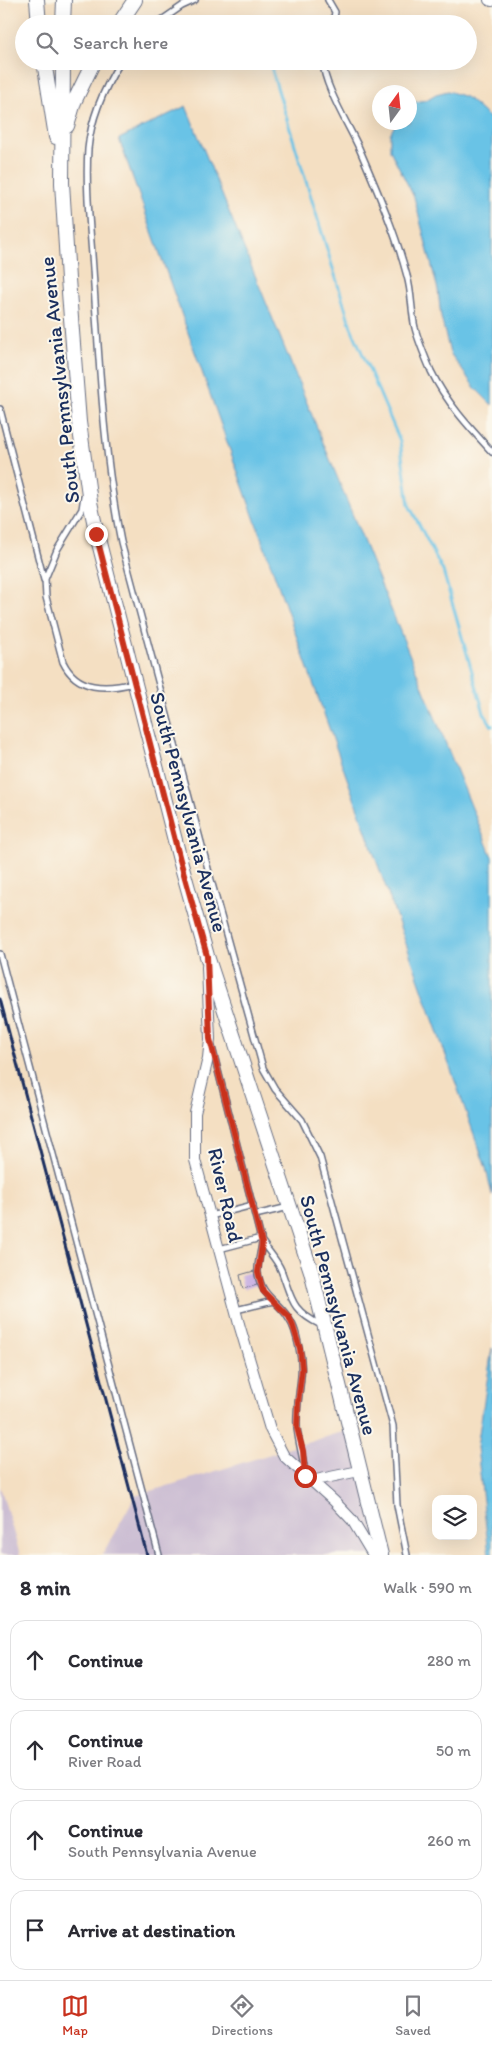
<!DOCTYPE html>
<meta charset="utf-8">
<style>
body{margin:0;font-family:Itim,sans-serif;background:#f2f2f3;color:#2b2b33}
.controls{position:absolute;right:15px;bottom:15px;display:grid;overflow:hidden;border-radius:10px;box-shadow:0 5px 20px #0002}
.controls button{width:45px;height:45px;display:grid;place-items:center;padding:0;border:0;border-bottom:1px solid #e1e1e2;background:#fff;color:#2b2b33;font:25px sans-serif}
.compass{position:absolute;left:372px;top:85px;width:45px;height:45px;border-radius:50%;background:#fff;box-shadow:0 5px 20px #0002;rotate:15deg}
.stop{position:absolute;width:15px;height:15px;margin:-11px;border:4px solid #c8321e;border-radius:50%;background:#fff}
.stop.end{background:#c8321e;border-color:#fff;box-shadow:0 1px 5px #0008}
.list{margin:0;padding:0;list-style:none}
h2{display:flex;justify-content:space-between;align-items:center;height:65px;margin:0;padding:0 20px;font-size:21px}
h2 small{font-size:16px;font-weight:400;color:#7c7c81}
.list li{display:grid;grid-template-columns:32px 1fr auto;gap:15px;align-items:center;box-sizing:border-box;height:80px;margin:0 10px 10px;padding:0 10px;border:1px solid #e1e1e2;border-radius:15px}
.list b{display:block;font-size:19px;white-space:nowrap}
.list p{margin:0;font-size:16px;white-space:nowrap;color:#7c7c81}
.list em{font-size:16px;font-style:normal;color:#7c7c81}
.icon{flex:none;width:28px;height:28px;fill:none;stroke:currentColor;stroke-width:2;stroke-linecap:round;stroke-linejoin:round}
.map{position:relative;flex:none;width:492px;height:1555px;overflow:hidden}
.search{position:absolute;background:#fff;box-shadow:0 5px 20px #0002;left:15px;right:15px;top:15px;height:55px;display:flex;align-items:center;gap:12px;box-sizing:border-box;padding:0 18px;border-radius:28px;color:#7c7c81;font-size:19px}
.sheet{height:425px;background:#fff}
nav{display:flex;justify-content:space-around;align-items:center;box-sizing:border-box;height:70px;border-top:1px solid #e1e1e2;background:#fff;font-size:14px;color:#7c7c81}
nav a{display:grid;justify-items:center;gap:2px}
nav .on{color:#c8321e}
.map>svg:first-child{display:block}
</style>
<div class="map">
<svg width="492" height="1555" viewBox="0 0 492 1555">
<rect width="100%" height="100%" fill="#fbf7ec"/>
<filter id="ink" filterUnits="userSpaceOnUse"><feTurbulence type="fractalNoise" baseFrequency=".02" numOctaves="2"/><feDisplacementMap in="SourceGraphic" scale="10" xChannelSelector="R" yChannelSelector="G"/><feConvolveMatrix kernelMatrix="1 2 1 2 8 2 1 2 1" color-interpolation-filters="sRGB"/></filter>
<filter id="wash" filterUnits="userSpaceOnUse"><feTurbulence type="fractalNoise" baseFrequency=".0096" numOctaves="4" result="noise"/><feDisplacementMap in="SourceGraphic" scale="20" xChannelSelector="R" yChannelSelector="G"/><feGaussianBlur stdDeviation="1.12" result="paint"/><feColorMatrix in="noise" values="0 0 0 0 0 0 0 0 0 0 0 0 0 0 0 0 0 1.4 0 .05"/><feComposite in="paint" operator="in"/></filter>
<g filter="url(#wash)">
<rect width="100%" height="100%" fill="#f4dfc2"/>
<path fill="#ccbed3" d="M351 1429 393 1555H102L135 1496Z
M0 1486 20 1555H0Z"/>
<path fill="#69c3e6" stroke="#4279a2" d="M448 91 466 97 492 120V405L475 388 450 353 441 317 438 290 414 197 390 150V134L396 123 410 122V103L426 100 436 94Z
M186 106 492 857V1195L486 1168 119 139Z
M492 1348V1555H489L477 1447Z"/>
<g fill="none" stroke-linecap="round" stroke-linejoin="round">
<path stroke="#69c3e6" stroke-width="3" d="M269 61 351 327 400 441 409 505 443 571 484 713 492 726"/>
</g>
<g id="blocks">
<path fill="#cbb4e3" d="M254 1271 257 1285 243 1289 240 1275Z"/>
</g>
</g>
<g filter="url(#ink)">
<use href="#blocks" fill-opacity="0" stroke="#676d81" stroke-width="1"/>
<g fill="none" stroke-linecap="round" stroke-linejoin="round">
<defs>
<path id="lane" d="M328 0 335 12 333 24
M156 24 182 6 195 0
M121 61C104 88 91 117 88 149 85 194 92 241 94 286 100 372 104 458 121 542L211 880 263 1068 275 1089 302 1120 320 1157 393 1426 397 1505 407 1555
M323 61C322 82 350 128 359 148 377 190 395 231 407 276 412 293 411 311 415 328 419 343 425 357 431 371 446 402 469 427 492 452
M0 409 44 580
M84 496 82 509 57 550 45 579 46 597 63 662C77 691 106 690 134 683
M0 954 159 1555
M212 1047 262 1243C261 1252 257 1264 258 1273 261 1297 279 1301 289 1319 295 1327 297 1338 299 1348 306 1375 295 1400 297 1427 298 1441 303 1457 305 1472
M255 1215 289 1207
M210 1216 253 1205
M263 1243C268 1251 277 1260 281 1270 292 1298 290 1310 321 1325
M219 1249 261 1238
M236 1310 273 1301"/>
<path id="street" d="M489 0 492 1
M207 967 210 1039 208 1058 195 1113V1160L239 1324 270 1429 284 1456 334 1501 352 1520 373 1555
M311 1481 359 1471"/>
<path id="secondary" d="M37 0 39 24
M63 24 64 0
M119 24 135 0
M44 61 56 137
M63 61 62 183 68 279 79 422 90 502 97 535 180 860 207 956 311 1271 381 1555
M67 126 74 102 94 61"/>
</defs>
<use href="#lane" stroke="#676d81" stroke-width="8"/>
<use href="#street" stroke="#676d81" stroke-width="12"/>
<use href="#secondary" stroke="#676d81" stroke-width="16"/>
<use href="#lane" stroke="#fff" stroke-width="5"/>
<use href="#street" stroke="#fff" stroke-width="10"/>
<use href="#secondary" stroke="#fff" stroke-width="14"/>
<path stroke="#1b2f5e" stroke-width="3" d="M0 999 147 1555"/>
</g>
</g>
<g fill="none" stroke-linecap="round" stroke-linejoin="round" filter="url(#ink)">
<path stroke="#c8321e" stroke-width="6" d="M96 534 180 860 207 956 210 1039 262 1243 258 1272 263 1291 289 1317 293 1326 300 1349 302 1369 298 1403 297 1428 303 1451 305 1476"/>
</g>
<g text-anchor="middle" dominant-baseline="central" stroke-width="4" stroke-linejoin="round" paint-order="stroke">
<g font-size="21" fill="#1b2f5e" stroke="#fbf7ec">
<text transform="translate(59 380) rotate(-96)">South Pennsylvania Avenue</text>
<text transform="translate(189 812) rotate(75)">South Pennsylvania Avenue</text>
<text transform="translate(226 1195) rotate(77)">River Road</text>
<text transform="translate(339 1315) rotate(75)">South Pennsylvania Avenue</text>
</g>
</g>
</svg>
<div class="controls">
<button><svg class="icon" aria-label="layers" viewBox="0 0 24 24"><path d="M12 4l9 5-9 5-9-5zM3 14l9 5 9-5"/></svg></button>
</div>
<svg class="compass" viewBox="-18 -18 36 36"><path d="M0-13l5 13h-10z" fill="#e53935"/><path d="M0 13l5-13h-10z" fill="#7c7c81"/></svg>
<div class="stop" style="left:305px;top:1476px"></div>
<div class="stop end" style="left:96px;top:534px"></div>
<div class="search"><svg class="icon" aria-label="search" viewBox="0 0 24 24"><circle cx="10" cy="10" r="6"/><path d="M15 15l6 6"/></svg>Search here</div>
</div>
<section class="sheet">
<h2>8 min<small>Walk · 590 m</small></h2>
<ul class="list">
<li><svg class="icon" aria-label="ahead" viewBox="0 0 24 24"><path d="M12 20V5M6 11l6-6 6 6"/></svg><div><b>Continue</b></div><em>280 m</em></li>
<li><svg class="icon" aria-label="ahead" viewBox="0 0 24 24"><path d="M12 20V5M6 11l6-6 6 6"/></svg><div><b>Continue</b><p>River Road</p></div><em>50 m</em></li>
<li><svg class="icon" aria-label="ahead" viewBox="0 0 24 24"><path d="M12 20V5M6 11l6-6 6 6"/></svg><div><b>Continue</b><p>South Pennsylvania Avenue</p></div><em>260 m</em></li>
<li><svg class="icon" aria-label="arrive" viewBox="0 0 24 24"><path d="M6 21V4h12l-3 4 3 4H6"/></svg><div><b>Arrive at destination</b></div></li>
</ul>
</section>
<nav>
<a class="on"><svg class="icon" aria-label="map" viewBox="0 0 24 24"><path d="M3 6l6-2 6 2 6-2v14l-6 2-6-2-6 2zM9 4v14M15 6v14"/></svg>Map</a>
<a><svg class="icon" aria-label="directions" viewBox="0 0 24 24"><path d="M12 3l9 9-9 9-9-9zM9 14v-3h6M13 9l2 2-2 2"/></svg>Directions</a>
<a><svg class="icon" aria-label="saved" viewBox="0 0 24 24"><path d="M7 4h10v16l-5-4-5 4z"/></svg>Saved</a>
</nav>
